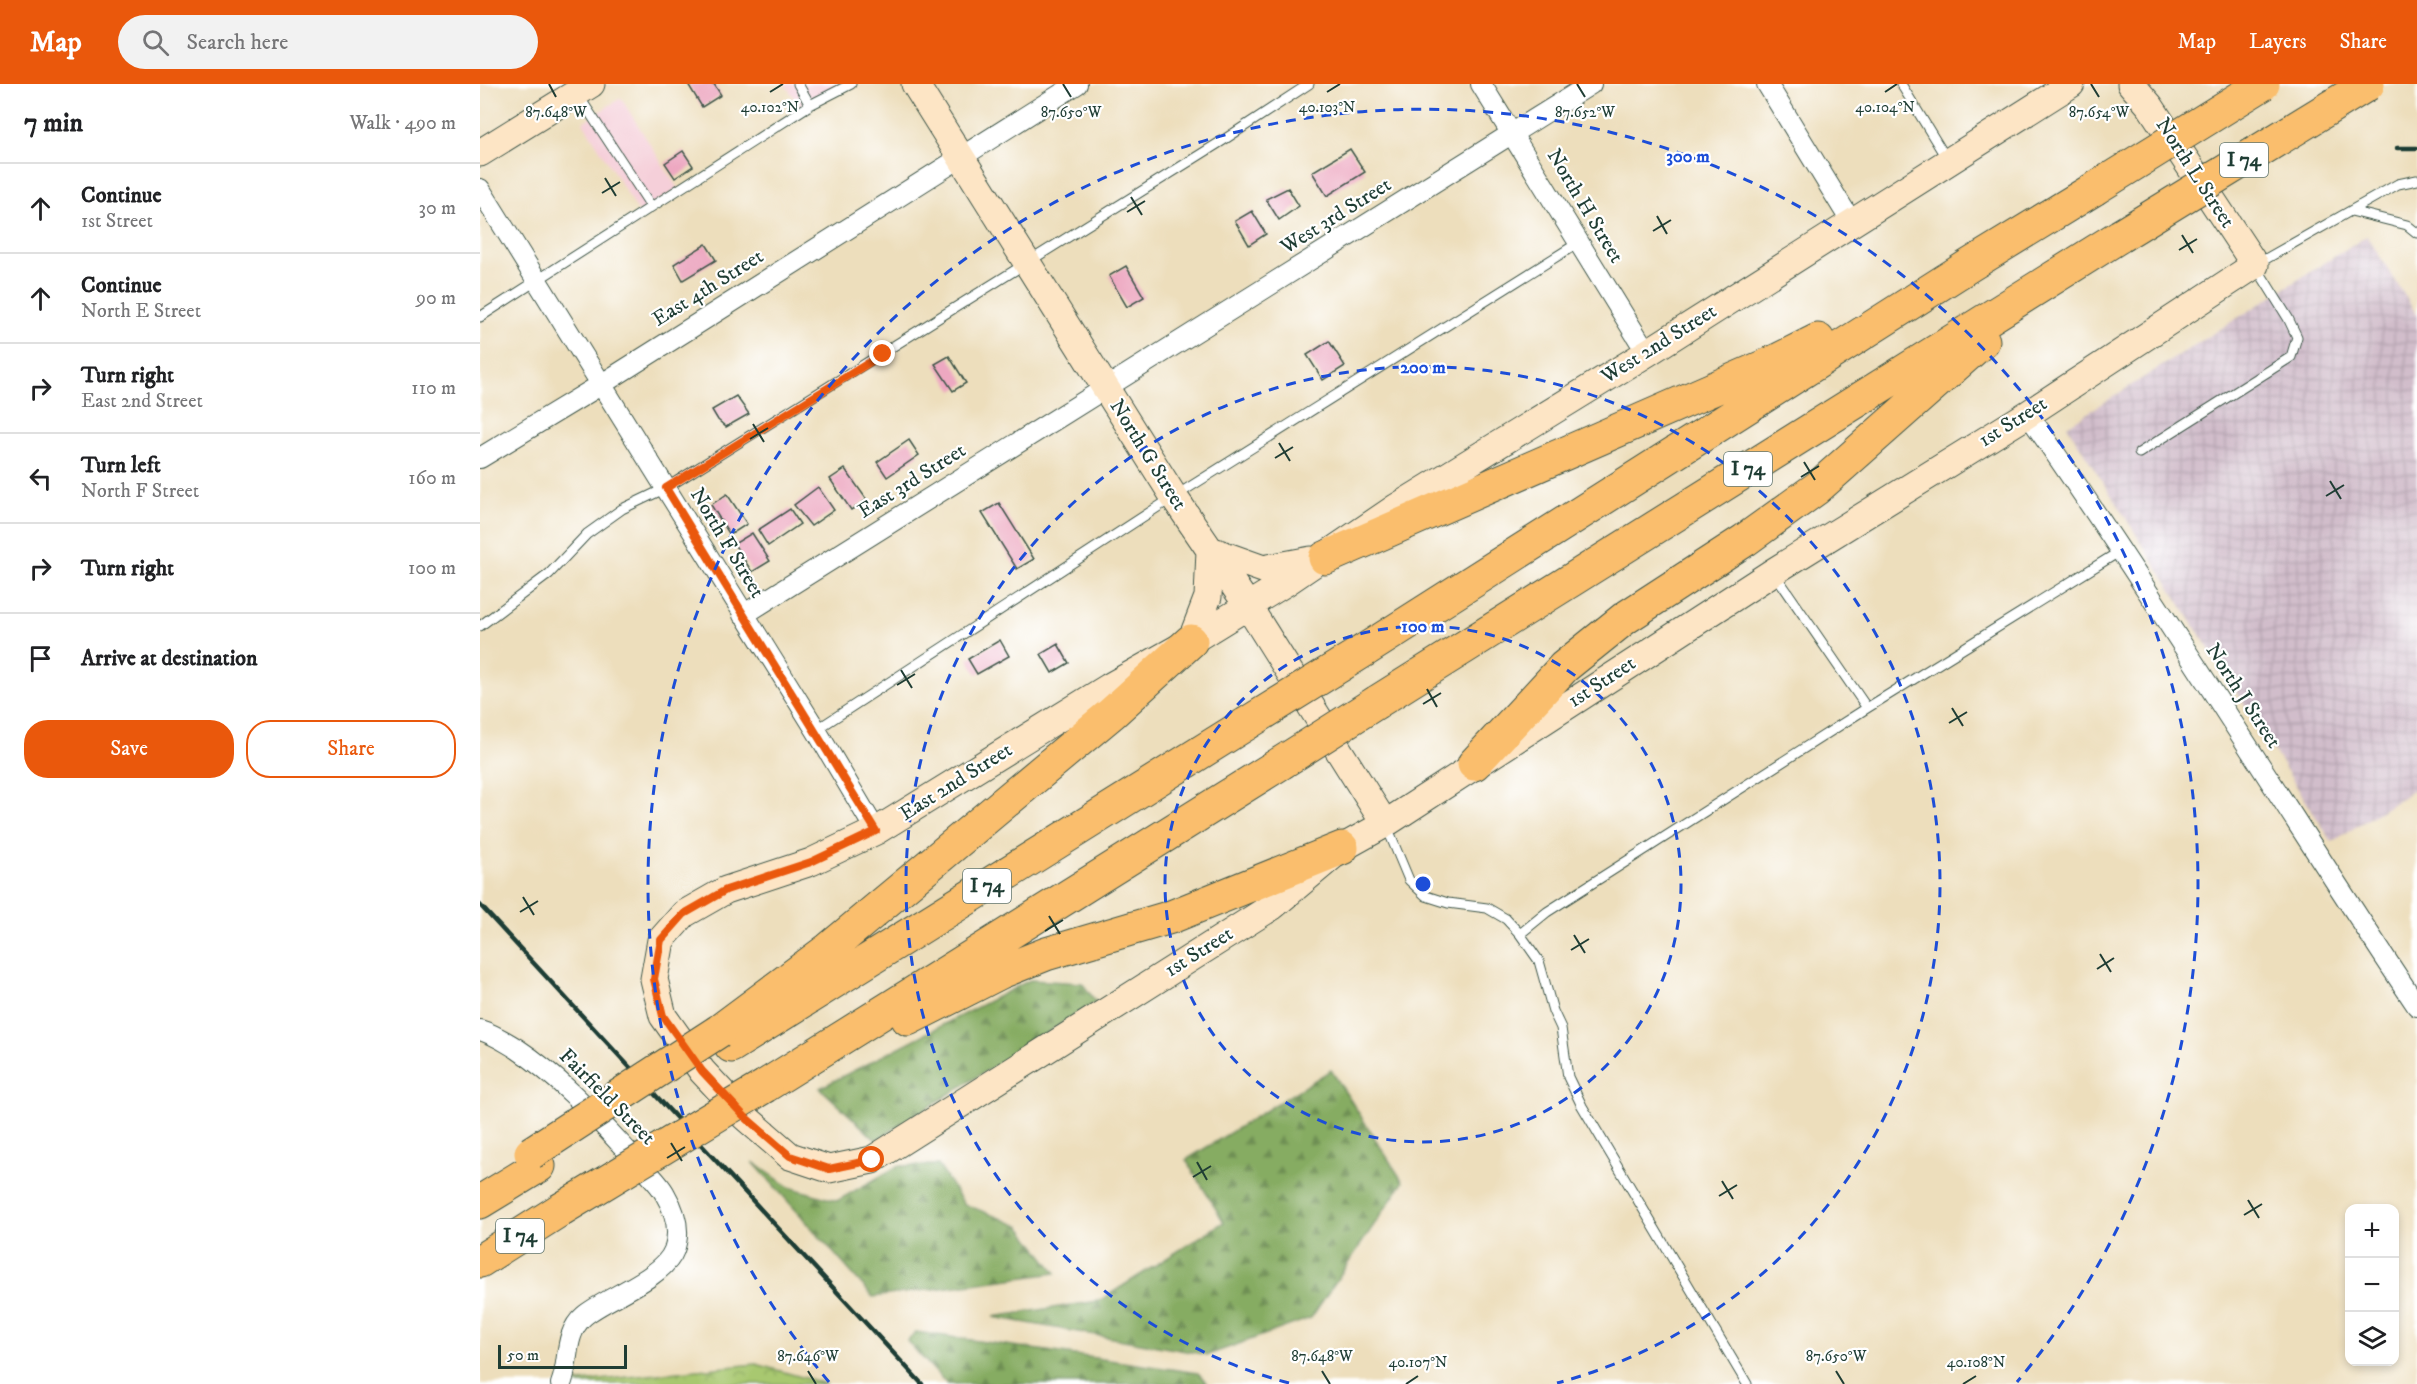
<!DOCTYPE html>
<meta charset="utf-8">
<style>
body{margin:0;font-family:"IM FELL DW Pica",serif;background:#f2f2f2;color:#202124}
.controls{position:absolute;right:18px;bottom:18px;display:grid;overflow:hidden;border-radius:12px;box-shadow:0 3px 9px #0003}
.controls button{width:54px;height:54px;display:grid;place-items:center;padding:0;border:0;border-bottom:2px solid #e0e0e0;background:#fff;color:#202124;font:30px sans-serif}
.scale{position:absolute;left:18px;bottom:15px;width:129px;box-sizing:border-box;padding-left:6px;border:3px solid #1f3d34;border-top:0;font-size:16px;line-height:21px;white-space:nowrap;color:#1f3d34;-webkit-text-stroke:4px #fff;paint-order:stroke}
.stop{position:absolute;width:18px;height:18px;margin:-14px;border:4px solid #ea580c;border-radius:50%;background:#fff}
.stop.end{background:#ea580c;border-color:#fff;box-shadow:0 2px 6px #0008}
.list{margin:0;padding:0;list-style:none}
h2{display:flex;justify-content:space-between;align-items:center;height:78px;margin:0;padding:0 24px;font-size:26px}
h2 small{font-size:20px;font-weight:400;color:#757577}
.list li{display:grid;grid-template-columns:39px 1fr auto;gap:18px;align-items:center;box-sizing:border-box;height:90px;padding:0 24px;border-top:2px solid #e0e0e0}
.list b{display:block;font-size:22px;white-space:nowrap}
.list p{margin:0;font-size:20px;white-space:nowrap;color:#757577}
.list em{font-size:20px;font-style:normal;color:#757577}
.actions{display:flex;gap:12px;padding:18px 24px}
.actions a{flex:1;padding:14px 0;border:2px solid #ea580c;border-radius:24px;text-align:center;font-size:21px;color:#ea580c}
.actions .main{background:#ea580c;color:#fff}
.icon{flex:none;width:33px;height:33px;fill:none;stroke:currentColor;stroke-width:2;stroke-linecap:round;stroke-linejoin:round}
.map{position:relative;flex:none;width:1937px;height:1300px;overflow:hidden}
header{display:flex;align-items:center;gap:36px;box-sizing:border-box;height:84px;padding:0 30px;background:#ea580c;color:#fff}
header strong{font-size:28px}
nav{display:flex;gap:33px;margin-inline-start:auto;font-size:21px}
.search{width:420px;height:54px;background:#f2f2f2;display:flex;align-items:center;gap:15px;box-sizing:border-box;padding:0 21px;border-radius:33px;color:#757577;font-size:22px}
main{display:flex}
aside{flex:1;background:#fff}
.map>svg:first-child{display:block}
</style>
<header>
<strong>Map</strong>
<div class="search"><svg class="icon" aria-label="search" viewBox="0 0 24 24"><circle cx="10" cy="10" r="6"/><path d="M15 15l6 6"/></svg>Search here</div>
<nav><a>Map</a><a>Layers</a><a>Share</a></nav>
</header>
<main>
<aside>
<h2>7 min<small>Walk · 490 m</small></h2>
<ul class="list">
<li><svg class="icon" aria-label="ahead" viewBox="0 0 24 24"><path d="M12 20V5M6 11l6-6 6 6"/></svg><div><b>Continue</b><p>1st Street</p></div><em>30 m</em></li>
<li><svg class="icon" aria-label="ahead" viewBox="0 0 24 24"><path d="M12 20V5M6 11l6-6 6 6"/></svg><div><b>Continue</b><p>North E Street</p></div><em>90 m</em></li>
<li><svg class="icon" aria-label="right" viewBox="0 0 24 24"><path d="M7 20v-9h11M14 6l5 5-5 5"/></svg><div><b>Turn right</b><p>East 2nd Street</p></div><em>110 m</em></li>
<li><svg class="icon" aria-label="left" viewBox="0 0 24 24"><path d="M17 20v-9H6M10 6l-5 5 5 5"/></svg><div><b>Turn left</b><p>North F Street</p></div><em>160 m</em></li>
<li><svg class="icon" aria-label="right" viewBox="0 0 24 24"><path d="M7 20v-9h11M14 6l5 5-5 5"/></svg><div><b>Turn right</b></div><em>100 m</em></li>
<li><svg class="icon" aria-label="arrive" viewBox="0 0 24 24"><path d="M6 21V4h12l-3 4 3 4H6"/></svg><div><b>Arrive at destination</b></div></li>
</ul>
<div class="actions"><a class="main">Save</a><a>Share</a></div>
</aside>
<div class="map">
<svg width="1937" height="1300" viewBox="0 0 1937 1300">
<defs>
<pattern id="industrial-grid" width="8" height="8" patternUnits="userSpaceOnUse" patternTransform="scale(1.5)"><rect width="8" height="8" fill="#d1bdcb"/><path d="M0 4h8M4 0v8" fill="none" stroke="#b3a3af"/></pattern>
<pattern id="forest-firs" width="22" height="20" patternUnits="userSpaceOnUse" patternTransform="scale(1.5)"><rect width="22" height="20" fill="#86ac62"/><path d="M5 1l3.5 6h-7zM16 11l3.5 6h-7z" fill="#6d8d52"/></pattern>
<pattern id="park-crowns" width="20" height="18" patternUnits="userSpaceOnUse" patternTransform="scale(1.5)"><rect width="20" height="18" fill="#a8c870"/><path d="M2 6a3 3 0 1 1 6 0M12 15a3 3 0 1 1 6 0" fill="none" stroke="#88a45d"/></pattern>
</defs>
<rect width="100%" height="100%" fill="#fff"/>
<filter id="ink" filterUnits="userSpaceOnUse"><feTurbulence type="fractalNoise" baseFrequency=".0167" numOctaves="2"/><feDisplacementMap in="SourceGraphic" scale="12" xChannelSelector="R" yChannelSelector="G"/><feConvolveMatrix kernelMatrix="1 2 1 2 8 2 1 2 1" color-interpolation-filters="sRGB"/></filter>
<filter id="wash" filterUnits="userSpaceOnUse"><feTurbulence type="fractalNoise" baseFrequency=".008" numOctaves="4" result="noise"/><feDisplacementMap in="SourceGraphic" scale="24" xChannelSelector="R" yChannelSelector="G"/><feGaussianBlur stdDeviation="1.35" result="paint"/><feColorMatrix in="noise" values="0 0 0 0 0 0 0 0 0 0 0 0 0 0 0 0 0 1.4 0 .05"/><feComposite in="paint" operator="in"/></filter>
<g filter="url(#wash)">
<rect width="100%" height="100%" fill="#eddebc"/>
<path fill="#f5cfd9" d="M305 0H371L322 26Z
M141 14 198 105 159 129 103 38Z"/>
<path fill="url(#industrial-grid)" d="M1887 152 1937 231V704L1852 758 1587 342Z"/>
<path fill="url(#forest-firs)" stroke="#52744b" stroke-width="1.5" d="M550 896 602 899 616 918 396 1056 340 1004Z
M851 986 923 1098 831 1234 728 1271 513 1233 619 1217 744 1138 706 1076Z
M273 1078 309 1103 357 1117 418 1082 458 1081 484 1120 540 1142 576 1189 393 1213Z
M436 1248 718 1289 728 1300H467L427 1257Z"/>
<path fill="url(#park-crowns)" stroke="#648252" stroke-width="1.5" d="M276 1280 346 1300H81Z"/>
<g id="blocks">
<path fill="#eda8c1" d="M208 0H234L241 11 222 23Z
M870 65 885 88 847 112 832 88Z
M203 67 213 82 195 94 185 79Z
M808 104 819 122 799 136 786 115Z
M772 127 786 150 769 161 755 137Z
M226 160 236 176 203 196 194 180Z
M646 182 664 213 647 223 629 192Z
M849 257 865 282 843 296 827 271Z
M469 272 486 299 473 307 455 280Z
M256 312 269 330 246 343 238 336 232 326Z
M429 356 439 371 407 393 397 378Z
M365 385 387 416 371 426 350 395Z
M338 403 354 426 331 442 314 421Z
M247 410 267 440 250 451 231 421Z
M519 419 554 475 537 485 502 429Z
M310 425 320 440 288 462 278 446Z
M272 449 290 477 272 488 254 460Z
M520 556 529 572 497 590 488 575Z
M578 560 589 579 572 589 561 570Z"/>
</g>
</g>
<g filter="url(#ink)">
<use href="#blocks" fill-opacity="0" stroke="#3e5548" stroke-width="1.5"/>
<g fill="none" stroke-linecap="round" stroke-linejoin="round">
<defs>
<path id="lane" d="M318 0 330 21
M1421 0 1468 77
M98 11 171 122
M1871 127 1927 141 1937 149
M0 233 330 21 371 0
M1659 369 1811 273 1817 253 1808 234 1775 181 1918 100 1937 96
M1295 490 1387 624
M0 542 69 490 107 450 142 425 186 404 742 57 829 0
M336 646 681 421 1098 159
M906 741 929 796 946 812 968 819 1007 824 1026 835 1040 850 1059 877 1073 927 1081 944 1088 993 1102 1022 1267 1300
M1040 850 1067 828 1387 624 1642 466"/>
<path id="street" d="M1001 0 1167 269
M1287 0 1372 139
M0 105 336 646 396 747
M1548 330C1683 524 1806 726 1937 922
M0 374 122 300 597 0
M263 531 1111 0
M0 946C14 950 24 957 36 964 80 993 114 1031 149 1069 160 1082 177 1095 185 1110 195 1127 201 1147 194 1166 184 1194 125 1214 104 1232 83 1250 90 1279 81 1300"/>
<path id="secondary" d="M435 0 694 413 768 522 905 740
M1591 0 1167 269 917 423 805 499 711 557 629 603 396 747 331 778 246 806 204 830 181 856 174 895 183 932 222 987 265 1033 310 1072 349 1085 392 1076 793 822 862 764 905 740 1293 488 1548 330 1775 181 1670 22 1651 0
M0 69 111 0
M711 557 728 513 730 466 783 485 831 476"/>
<path id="highway" d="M845 474 1290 280 1338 256
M885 566 1490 181 1614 105
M897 618 1640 152
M994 680 1084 583 1145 534 1265 456 1337 404 1503 257
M428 935 521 888 566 870 691 833 862 764
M239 947 349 865 632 629 711 557
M251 962 766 640
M285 1002 801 679
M0 1118 59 1082
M0 1177 80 1126"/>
</defs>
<use href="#lane" stroke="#3e5548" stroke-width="11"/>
<use href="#street" stroke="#3e5548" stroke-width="22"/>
<use href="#secondary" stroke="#3e5548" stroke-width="29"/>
<use href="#highway" stroke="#3e5548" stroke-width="35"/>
<use href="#lane" stroke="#fff" stroke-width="9"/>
<use href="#street" stroke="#fff" stroke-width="20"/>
<use href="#secondary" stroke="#fde5c5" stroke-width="27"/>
<use href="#highway" stroke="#fabe6d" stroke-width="33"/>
<path stroke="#1f3d34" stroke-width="4.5" d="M1917 64H1937
M0 821 442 1300"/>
<defs>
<path id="highway-bridge" d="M1614 105 1783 0
M1640 152 1888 0
M766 640 885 566
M801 679 897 618
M51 1069 239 947
M80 1126 285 1002"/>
</defs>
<use href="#highway-bridge" stroke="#3e5548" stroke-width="35" stroke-linecap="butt"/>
<use href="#highway-bridge" stroke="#fabe6d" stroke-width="33"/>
</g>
</g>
<g fill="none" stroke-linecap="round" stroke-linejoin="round" filter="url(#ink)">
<path stroke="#ea580c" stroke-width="8" d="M392 1076 349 1085 310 1072 265 1033 222 987 183 932 174 895 181 856 204 830 246 806 331 778 396 747 186 404 403 270"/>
</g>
<path fill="none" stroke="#1f3d34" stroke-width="2" d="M69 0 76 13M583 0 591 13M1097 0 1105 13M1611 0 1619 13M290 8 303 0M847 8 860 0M1405 8 1417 0M125 94 136 112M122 109 140 98M651 113 662 131M647 128 665 117M1177 132 1187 150M1173 147 1191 136M1702 151 1713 169M1699 166 1717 155M273 340 284 358M270 355 288 344M799 359 810 377M795 374 813 363M1324 378 1335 396M1321 393 1339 382M1850 397 1861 415M1846 412 1864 401M421 586 432 604M417 601 435 590M947 605 957 623M943 620 961 609M1472 624 1483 642M1469 639 1487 628M43 813 54 831M40 828 58 817M569 832 580 850M565 847 583 836M1094 851 1105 869M1091 866 1109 855M1620 870 1631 888M1617 885 1634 874M191 1059 202 1077M187 1074 205 1063M717 1078 727 1096M713 1093 731 1082M1242 1097 1253 1115M1239 1112 1257 1101M1768 1116 1779 1134M1764 1131 1782 1120M328 1287 336 1300M842 1287 850 1300M1356 1287 1364 1300M926 1300 938 1292M1483 1300 1496 1292"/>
<g fill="none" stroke="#1d4ed8" stroke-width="3" stroke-dasharray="10 8">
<circle cx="943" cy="800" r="258"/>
<path d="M809 1299A517 517 0 1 1 1077 1299"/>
<path d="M349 1298A775 775 0 1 1 1537 1298"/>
</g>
<g text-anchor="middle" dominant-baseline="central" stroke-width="4.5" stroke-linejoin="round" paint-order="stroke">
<g fill="#fff" stroke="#627771" stroke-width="1.5">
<rect x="1740" y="59" width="48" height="34" rx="4.5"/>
<rect x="1244" y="368" width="48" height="34" rx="4.5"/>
<rect x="483" y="785" width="48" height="34" rx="4.5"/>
<rect x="16" y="1135" width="48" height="34" rx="4.5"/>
</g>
<g font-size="20" font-weight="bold" fill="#1f3d34">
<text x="1764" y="76">I 74</text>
<text x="1268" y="385">I 74</text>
<text x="507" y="802">I 74</text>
<text x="40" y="1152">I 74</text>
</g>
<g font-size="21" fill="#1f3d34" stroke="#fff">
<text transform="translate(1715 89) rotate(57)">North L Street</text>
<text transform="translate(1105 122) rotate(59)">North H Street</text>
<text transform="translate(856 132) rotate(-32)">West 3rd Street</text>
<text transform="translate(228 204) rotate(-32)">East 4th Street</text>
<text transform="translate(1179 260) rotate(-32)">West 2nd Street</text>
<text transform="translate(1533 338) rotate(-32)">1st Street</text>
<text transform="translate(668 371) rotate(58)">North G Street</text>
<text transform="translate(432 397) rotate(-32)">East 3rd Street</text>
<text transform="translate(247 459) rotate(59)">North F Street</text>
<text transform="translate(1122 598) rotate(-33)">1st Street</text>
<text transform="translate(1763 612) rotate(57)">North J Street</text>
<text transform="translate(476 698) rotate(-32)">East 2nd Street</text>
<text transform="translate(719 868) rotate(-32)">1st Street</text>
<text transform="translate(127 1013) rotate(45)">Fairfield Street</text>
</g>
</g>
<g font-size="15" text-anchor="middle" fill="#1f3d34" stroke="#fff" stroke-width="4.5" stroke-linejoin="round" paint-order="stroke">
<text x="847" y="28">40.103°N</text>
<text x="290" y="28">40.102°N</text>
<text x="1405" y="28">40.104°N</text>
<text x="76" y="33">87.648°W</text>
<text x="591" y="33">87.650°W</text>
<text x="1105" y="33">87.652°W</text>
<text x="1619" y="33">87.654°W</text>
<text x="328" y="1277">87.646°W</text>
<text x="842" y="1277">87.648°W</text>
<text x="1356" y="1277">87.650°W</text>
<text x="938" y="1283">40.107°N</text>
<text x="1496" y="1283">40.108°N</text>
</g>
<circle cx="943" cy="800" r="9" fill="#1d4ed8" stroke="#fff" stroke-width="3"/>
<g font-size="18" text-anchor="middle" font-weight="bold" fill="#1d4ed8" stroke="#fff" stroke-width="4.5" stroke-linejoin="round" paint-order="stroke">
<text x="1208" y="78">300 m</text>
<text x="943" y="289">200 m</text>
<text x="943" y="548">100 m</text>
</g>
</svg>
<div class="controls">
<button>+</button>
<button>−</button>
<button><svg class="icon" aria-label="layers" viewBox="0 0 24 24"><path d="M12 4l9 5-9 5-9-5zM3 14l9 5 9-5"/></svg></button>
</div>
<div class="scale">50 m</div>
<div class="stop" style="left:392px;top:1076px"></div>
<div class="stop end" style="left:403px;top:270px"></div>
</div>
</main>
